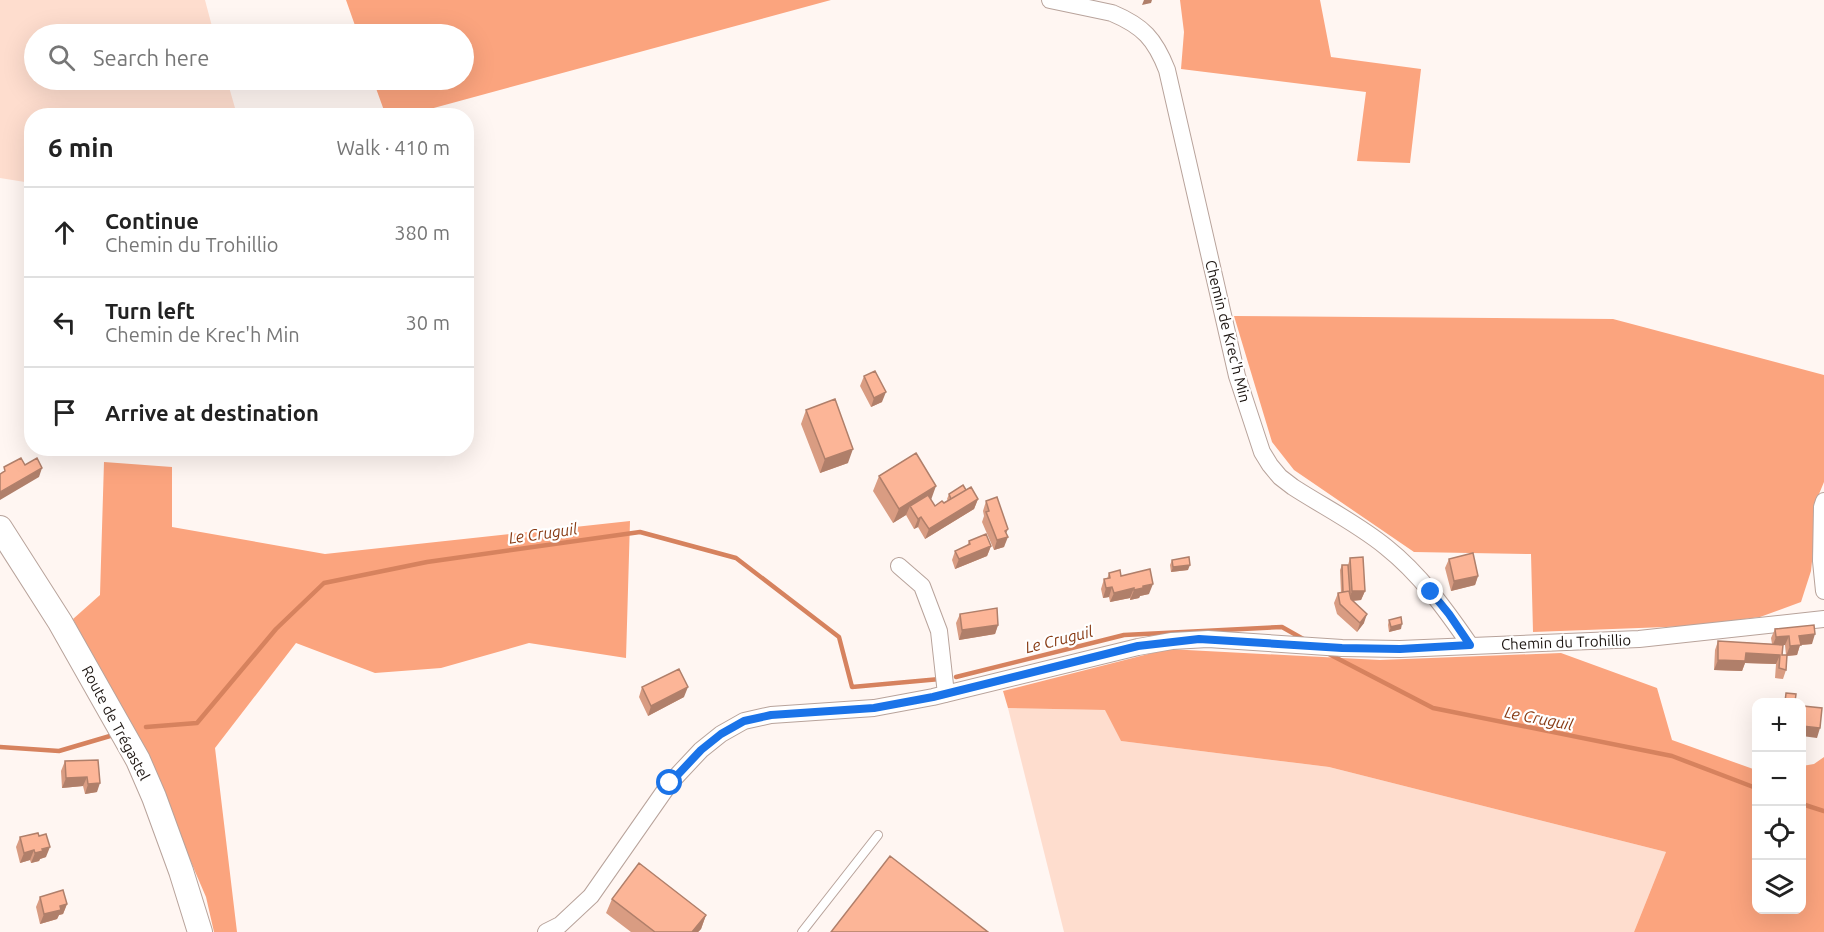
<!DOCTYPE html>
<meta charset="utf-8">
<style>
body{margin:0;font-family:Ubuntu,sans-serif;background:#f6f6f6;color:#222}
.controls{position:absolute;right:18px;bottom:18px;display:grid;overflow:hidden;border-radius:12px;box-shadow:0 6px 24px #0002}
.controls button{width:54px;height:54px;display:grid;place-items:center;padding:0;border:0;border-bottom:2px solid #e0e0e0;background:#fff;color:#222;font:30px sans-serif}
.stop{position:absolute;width:18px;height:18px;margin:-14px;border:4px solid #1a73e8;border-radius:50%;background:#fff}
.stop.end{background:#1a73e8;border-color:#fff;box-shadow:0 2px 6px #0008}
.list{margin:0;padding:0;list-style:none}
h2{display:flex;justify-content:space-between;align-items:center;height:78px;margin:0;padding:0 24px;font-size:26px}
h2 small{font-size:20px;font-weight:400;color:#767676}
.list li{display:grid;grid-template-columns:39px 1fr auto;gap:18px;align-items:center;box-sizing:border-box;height:90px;padding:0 24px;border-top:2px solid #e0e0e0}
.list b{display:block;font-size:22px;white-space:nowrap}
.list p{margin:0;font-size:20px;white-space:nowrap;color:#767676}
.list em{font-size:20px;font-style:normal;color:#767676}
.icon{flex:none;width:33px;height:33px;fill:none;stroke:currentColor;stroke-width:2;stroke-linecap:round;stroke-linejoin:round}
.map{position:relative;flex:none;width:1824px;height:932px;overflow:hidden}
.search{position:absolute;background:#fff;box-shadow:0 6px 24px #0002;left:24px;top:24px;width:450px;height:66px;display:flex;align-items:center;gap:15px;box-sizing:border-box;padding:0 21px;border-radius:33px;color:#767676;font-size:22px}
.panel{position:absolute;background:#fff;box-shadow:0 6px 24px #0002;left:24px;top:108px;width:450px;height:348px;border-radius:24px}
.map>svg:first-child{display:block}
</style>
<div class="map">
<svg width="1824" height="932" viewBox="0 0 1824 932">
<rect width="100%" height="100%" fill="#fff6f2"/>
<path fill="#feddce" d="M0 0H205L214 34H34V80H227L237 115 32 116 31 183 0 178Z
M1008 708 1106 710 1121 741 1329 767 1666 852 1634 932H1064Z"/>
<path fill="#fba47e" d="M346 0H831L408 115 386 116 373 80H464V34H358Z
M1180 0H1320L1331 57 1421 69 1410 163 1357 161 1366 92 1181 69 1184 32Z
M1234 316 1613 319 1824 375V482L1819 494 1811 571 1801 602 1760 617 1692 626 1533 632 1531 554 1414 552 1294 470 1272 442Z
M104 462 172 467V527L325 554 630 521 626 658 529 643 441 668 375 673 296 643 215 748 237 932H214L206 897 161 792 73 619 100 595Z
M1168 649 1380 660 1561 653 1657 688 1672 740 1756 770V910H1802V766L1814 764 1824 757V932H1634L1666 852 1329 767 1121 741 1105 710 1008 708 1003 691Z"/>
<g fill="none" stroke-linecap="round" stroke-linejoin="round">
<path stroke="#d6825e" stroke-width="4.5" d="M1327 653 1433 708 1672 756 1756 788
M956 677 1124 635 1282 627 1305 640
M146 727 197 723 276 629 324 583 427 562 640 532 736 558 839 637 852 687 940 679
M0 747 59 751 110 736
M1802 804 1824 811"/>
<defs>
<path id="lane" d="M802 932 878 835"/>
<path id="street" d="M1050 0 1112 13C1143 26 1155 39 1167 70L1237 376 1262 452 1270 465 1280 477 1293 487C1324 507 1358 524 1386 547 1420 574 1446 610 1470 645
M1824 501 1822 507 1821 561 1824 591
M899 566 922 586 939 631 946 694
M546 932 560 925 591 896 670 783 701 750 721 734 744 721 771 715 874 708 933 697 1138 647 1172 641 1208 639 1342 648 1400 649 1639 639 1824 619"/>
<path id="secondary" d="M0 528 60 622 138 760 154 797 181 871 200 932"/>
</defs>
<use href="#lane" stroke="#b8a39b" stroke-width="10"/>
<use href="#street" stroke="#b8a39b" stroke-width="18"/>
<use href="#secondary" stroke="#b8a39b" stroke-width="26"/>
<use href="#lane" stroke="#fff" stroke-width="8"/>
<use href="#street" stroke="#fff" stroke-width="16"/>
<use href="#secondary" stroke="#fff" stroke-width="24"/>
</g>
<path fill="#d99c82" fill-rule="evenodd" d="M864 376 882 402 871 407 860 386Z
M806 410 848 463 820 473 801 424Z
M879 476 935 506 944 503 948 501 947 499 949 494 966 490 978 499 974 509 925 539 918 527 914 529 906 515 893 523 873 491Z
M986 501 1006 533 1004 547 994 550 982 522 984 516 983 511Z
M969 541 991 546 987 556 955 569 952 560 955 551 967 546Z
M1350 558 1365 591 1361 600 1353 601 1364 623 1357 632 1337 614 1334 603 1338 593H1341L1340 570 1342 565H1348Z
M1449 559 1478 576 1475 585 1451 591 1445 568Z
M1172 560 1188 570 1171 572 1170 565Z
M1109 573 1121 576 1149 594 1140 596 1139 598 1130 600V598L1110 602 1109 597 1103 598 1101 589 1104 579H1107Z
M960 614 998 625 995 634 959 640 956 623Z
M1389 620 1401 629 1389 632 1388 625Z
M1775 629 1812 644 1800 645 1797 655 1787 656 1786 670 1783 679 1775 678 1776 664 1745 663 1742 671 1714 670 1715 650 1718 641 1772 644 1771 638ZM1783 645H1785L1786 655H1782Z
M642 687 684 697 648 716 639 697Z
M98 760 97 792 85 794 83 786 62 788 61 771 65 761Z
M20 837 46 857 40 859 39 861 31 863 30 860 20 863 16 847Z
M40 897 67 904 63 914 59 915 57 919 40 924 36 907Z
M612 899 706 915 701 929 698 932H631L606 913Z"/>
<path fill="#b07f6a" d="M1144 0H1152L1151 3 1142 5Z
M886 392 882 402 871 407 874 398Z
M853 449 848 463 820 473 825 459Z
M42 468 39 477 0 500V492Z
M936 486 931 500 910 506 906 515 893 523 899 509Z
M978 499 974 509 925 539 929 529Z
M921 517 918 527 914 529 918 519Z
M1008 529 1004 538 1008 537 1004 547 994 550 997 540 1005 531Z
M991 546 987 556 955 569 959 559Z
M1190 565 1188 570 1171 572 1173 567Z
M1478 576 1475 585 1451 591 1454 581Z
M1153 584 1149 594 1140 596 1139 598 1130 600 1134 590 1143 586Z
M1112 587 1109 597 1103 598 1106 588Z
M1134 588 1130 598 1110 602 1114 593Z
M1352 591H1365L1361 600 1348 601Z
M1367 614 1364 623 1357 632 1360 623Z
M1402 624 1401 629 1389 632 1391 627Z
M998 625 995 634 959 640 962 630Z
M1815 634 1812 644 1800 645 1797 655 1786 656 1790 646 1799 636Z
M1789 636 1785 645 1772 647 1776 637Z
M1746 653 1780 655 1776 664 1745 663 1742 671 1714 670 1718 660Z
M688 687 684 697 648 716 651 706Z
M1802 726 1820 728 1817 738 1802 736Z
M87 777 83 786 62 788 66 778Z
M100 783 97 792 85 794 88 784Z
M50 847 46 857 40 859 39 861 31 863 35 853 42 849Z
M34 850 30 860 20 863 24 853Z
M67 904 63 914 59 915 57 919 40 924 44 914 60 906Z
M706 915 701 929 698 932H692Z"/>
<path fill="#fcb597" stroke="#b07f6a" stroke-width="1.5" d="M875 371 886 392 874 398 864 376Z
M835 399 853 449 825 459 806 410Z
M916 453 936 486 899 509 879 476Z
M21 458 25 465 37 458 42 468 0 492V474L5 471 4 467Z
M963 485 966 490 951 499 949 494Z
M971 487 978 499 929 529 921 517 918 519 910 506 928 495 935 506 942 501 944 503Z
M997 497 1008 529 1005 531 1008 537 997 540 986 512 989 511 986 501Z
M986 534 991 546 959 559 955 551 970 544 969 541Z
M1473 553 1478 576 1454 581 1449 559Z
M1189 557 1190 565 1173 567 1172 560Z
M1363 557 1365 591H1352L1350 558Z
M1342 565H1348L1350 594 1349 591 1343 592Z
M1150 569 1153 584 1143 586V588L1134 590V588L1114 593 1112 587 1106 588 1104 579 1110 578 1109 573 1120 570 1121 576Z
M1349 591 1351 599 1367 614 1360 623 1340 604 1338 593Z
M997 608 998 625 962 630 960 614Z
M1401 617 1402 624 1391 627 1389 620Z
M1814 625 1815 634 1799 636 1801 645 1790 646 1789 636 1776 637 1775 629Z
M1718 641 1783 645 1782 655H1787L1786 670 1779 668 1780 655 1746 653 1745 661 1718 660Z
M679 669 688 687 651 706 642 687Z
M1786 693 1796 694 1795 702H1785Z
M1803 706 1822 708 1820 728 1802 726V708L1803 709Z
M98 760 100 783 88 784 87 777 66 778 65 761Z
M38 833 39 836 46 834 50 847 42 849 43 851 35 853 34 850 24 853 20 837Z
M890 856 988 932H831Z
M639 863 706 915 692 932H655L612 899Z
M63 890 67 904 60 906 61 910 44 914 40 897Z"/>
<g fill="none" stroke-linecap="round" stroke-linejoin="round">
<path stroke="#1a73e8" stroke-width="8" d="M670 783 701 750 721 734 744 721 771 715 874 708 933 697 1138 646 1199 639 1342 648 1400 649 1470 645 1449 614 1431 592"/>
</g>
<g text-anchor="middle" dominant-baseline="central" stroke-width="4.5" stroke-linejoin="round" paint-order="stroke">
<g font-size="15" fill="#1d1612" stroke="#fff">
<text transform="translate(1228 331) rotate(76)">Chemin de Krec'h Min</text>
<text transform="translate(1566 642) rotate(-2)">Chemin du Trohillio</text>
<text transform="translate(116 723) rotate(62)">Route de Trégastel</text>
</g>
<g font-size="16" font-style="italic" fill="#893c15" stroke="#fff">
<text transform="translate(543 533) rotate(-8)">Le Cruguil</text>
<text transform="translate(1059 639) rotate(-14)">Le Cruguil</text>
<text transform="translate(1539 718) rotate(11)">Le Cruguil</text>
</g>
</g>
</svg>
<div class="controls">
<button>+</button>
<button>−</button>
<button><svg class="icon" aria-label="locate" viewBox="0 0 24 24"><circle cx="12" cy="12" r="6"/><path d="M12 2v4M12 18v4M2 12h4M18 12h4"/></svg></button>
<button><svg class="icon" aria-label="layers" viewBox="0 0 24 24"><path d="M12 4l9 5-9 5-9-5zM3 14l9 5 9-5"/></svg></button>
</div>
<div class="stop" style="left:670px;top:783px"></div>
<div class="stop end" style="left:1431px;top:592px"></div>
<div class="search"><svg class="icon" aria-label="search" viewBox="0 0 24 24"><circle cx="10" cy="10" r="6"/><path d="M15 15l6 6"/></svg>Search here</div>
<section class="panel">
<h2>6 min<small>Walk · 410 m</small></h2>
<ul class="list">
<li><svg class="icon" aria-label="ahead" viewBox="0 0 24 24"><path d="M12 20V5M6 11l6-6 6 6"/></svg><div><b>Continue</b><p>Chemin du Trohillio</p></div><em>380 m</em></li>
<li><svg class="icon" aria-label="left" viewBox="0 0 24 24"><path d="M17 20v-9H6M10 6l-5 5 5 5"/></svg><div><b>Turn left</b><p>Chemin de Krec'h Min</p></div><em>30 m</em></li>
<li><svg class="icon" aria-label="arrive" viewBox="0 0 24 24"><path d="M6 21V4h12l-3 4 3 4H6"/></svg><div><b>Arrive at destination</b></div></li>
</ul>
</section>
</div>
